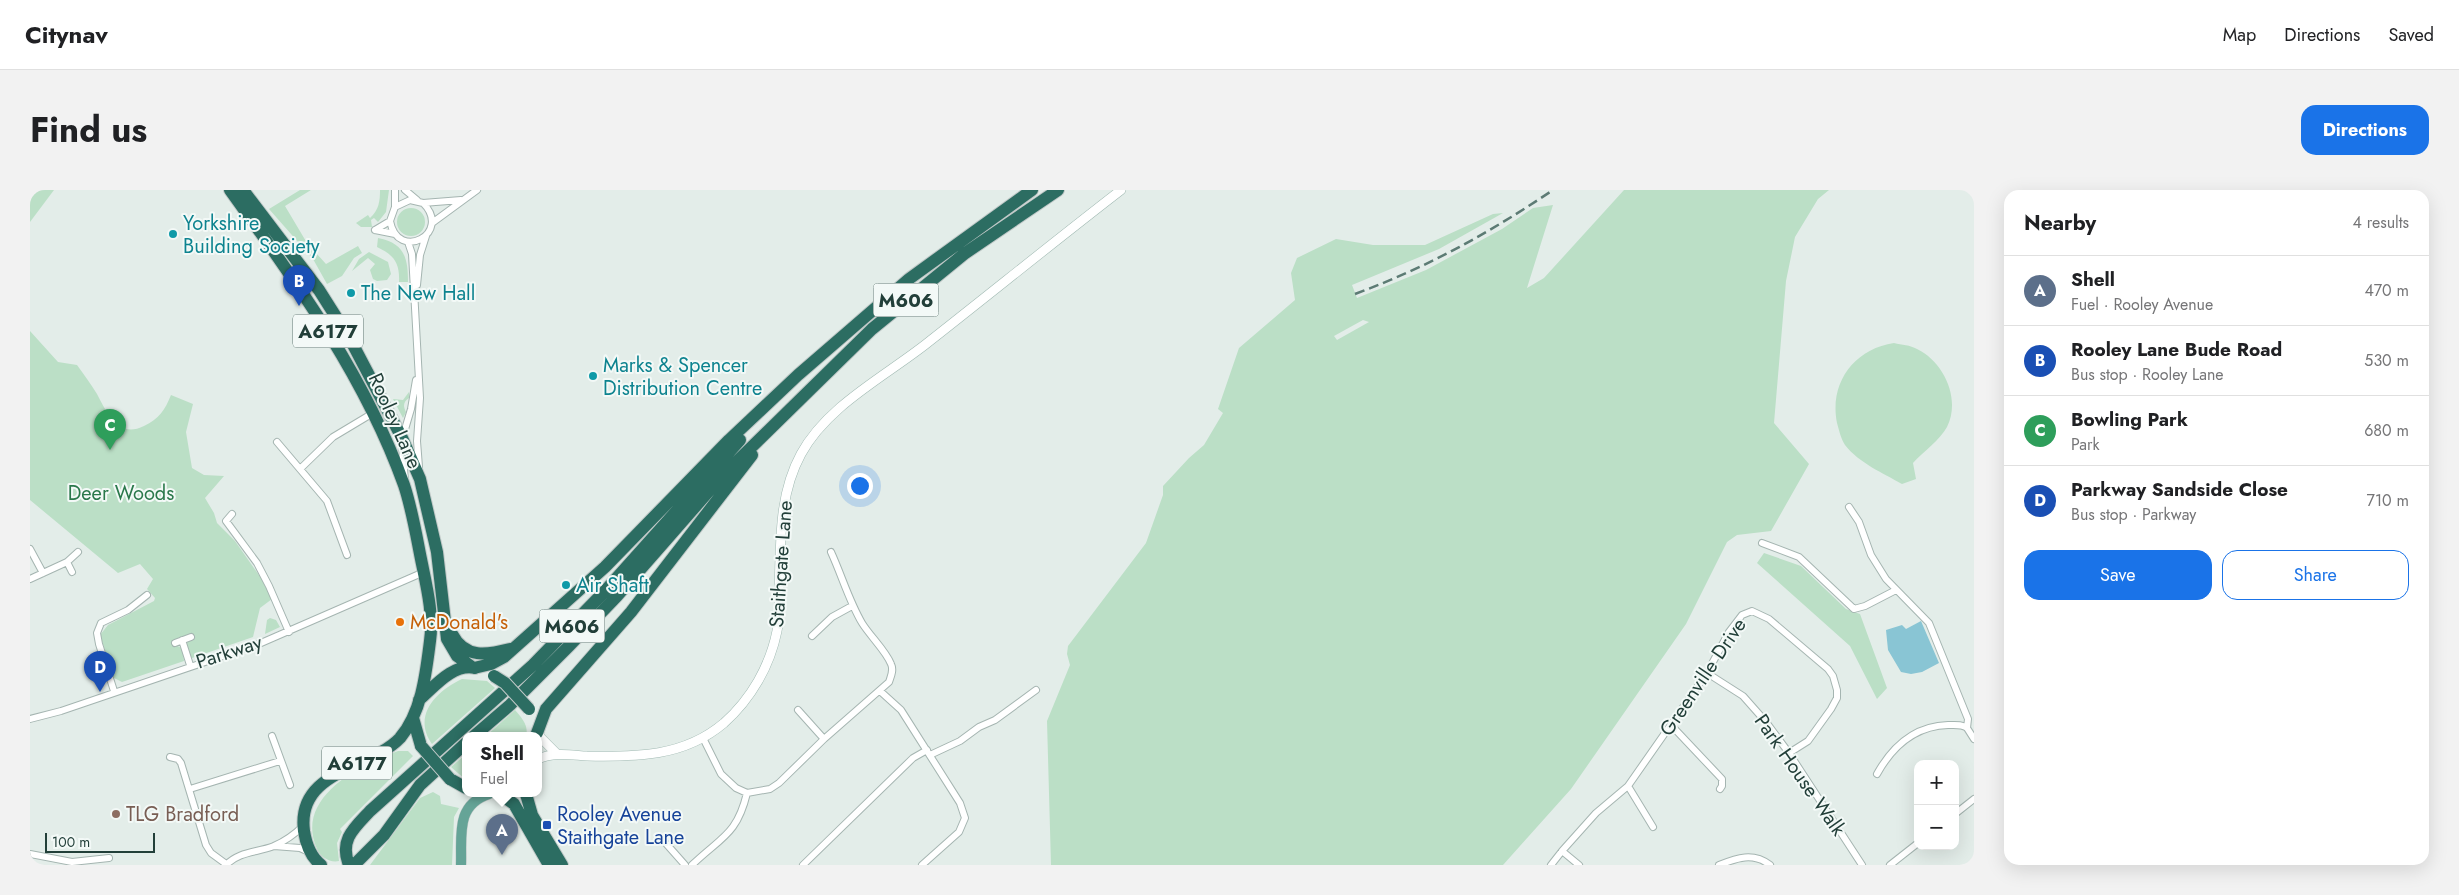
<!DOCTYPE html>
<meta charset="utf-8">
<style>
body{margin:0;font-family:Jost,sans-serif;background:#f2f2f2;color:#202124}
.controls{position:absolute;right:15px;bottom:15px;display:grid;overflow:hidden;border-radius:10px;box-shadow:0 5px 20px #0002}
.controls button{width:45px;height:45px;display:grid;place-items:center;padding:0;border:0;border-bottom:1px solid #e0e0e0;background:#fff;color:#202124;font:25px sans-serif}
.scale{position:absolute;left:15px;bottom:12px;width:110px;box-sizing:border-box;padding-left:5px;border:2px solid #223f39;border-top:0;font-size:14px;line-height:18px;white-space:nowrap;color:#223f39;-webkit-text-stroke:4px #f3f9f7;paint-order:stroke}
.you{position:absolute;left:829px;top:295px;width:18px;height:18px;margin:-12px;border:4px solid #fff;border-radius:50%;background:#1a73e8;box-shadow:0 0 0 8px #1a73e833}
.badge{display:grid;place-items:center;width:32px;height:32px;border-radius:50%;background:#1a73e8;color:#fff;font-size:16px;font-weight:700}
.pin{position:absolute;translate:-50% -41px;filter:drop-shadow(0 1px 2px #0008)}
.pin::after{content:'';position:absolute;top:26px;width:18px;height:15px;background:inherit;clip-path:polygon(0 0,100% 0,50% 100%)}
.popup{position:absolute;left:432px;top:542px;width:80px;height:65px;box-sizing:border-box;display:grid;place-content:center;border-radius:10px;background:#fff;filter:drop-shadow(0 1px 4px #0005);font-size:16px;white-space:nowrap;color:#757577}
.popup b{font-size:19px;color:#202124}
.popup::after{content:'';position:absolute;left:50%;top:100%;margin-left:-10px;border:10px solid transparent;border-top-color:#fff}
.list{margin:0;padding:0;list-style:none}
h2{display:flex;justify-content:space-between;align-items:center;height:65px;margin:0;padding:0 20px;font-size:21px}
h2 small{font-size:16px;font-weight:400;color:#757577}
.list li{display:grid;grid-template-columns:32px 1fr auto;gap:15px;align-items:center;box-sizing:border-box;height:70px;padding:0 20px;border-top:1px solid #e0e0e0}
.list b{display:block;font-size:19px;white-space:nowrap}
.list p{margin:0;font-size:16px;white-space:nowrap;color:#757577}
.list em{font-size:16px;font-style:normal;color:#757577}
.actions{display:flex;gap:10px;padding:15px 20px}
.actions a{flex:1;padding:11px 0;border:1px solid #1a73e8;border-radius:15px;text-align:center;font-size:18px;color:#1a73e8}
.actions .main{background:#1a73e8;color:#fff}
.map{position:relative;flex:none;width:1944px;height:675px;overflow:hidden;border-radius:15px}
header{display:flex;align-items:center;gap:30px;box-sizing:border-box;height:70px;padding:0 25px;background:#fff;border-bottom:1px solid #e0e0e0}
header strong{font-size:24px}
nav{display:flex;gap:28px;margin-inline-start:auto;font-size:18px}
.intro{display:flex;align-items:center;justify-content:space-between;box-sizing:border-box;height:120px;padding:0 30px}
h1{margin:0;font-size:35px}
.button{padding:12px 22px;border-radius:15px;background:#1a73e8;color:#fff;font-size:18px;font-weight:700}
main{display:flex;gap:30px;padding:0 30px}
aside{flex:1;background:#fff;border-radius:15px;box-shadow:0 5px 20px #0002}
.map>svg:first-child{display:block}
</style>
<header>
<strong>Citynav</strong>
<nav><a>Map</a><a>Directions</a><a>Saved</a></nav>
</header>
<div class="intro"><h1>Find us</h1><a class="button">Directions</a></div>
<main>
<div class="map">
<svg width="1944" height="675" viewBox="0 0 1944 675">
<rect width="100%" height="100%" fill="#e3ede9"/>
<path fill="#bbdfc6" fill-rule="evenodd" d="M0 0H24L0 32Z
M270 0H281L255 16 277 53 296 74 328 56 332 63 324 68 312 86 297 94 283 69 239 19Z
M350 0H359L356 22 348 32 344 28 341 30 342 37H331L326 33 338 25 340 28C349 20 350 11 350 0Z
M1594 0H1799L1788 9 1765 47 1756 91 1744 233 1779 274 1741 341 1707 345 1697 352 1656 434 1541 599 1473 675H1021L1017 531 1040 475 1037 464 1038 456 1116 353 1133 305V296L1159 268 1174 255 1193 223 1188 219 1209 158 1265 110 1261 83 1267 68 1306 49 1343 55H1395L1463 24 1473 23 1409 59 1322 95 1327 108 1396 80 1472 39 1503 18 1523 15 1497 98 1514 88ZM1333 130 1339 132 1307 150 1304 146Z
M367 32a14 14 0 1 1 28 0a14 14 0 1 1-28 0Z
M348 48C375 53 378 69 378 92H369C370 73 364 65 347 57Z
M339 62 358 72 361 84 357 90 347 91 343 89 340 80 345 74 338 68 322 81 329 69Z
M0 141 28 172 47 175C54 185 61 194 67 204 77 223 88 249 114 236 129 229 135 220 141 205L163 214 156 242 162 278 174 285 194 286 175 308 184 323 187 333 205 351 231 388 242 409 230 418 223 447 162 468 159 466 156 454 159 450 152 448 141 452 153 459 154 471 92 492 84 488 70 445 78 435 124 411 125 408 117 399 123 389 110 374 88 383 0 310Z
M1864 153C1872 155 1880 155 1887 159 1914 172 1931 209 1917 237 1910 250 1893 262 1883 273L1886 289 1872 294C1853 283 1829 273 1815 255 1811 249 1809 240 1807 233 1799 193 1824 159 1864 153Z
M379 202V208C373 212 373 216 376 222L373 228 363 209 373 210Z
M1734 363 1771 376 1816 419 1830 424 1857 498 1847 509 1820 456 1727 373Z
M240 428 246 430 250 437 235 444 237 430Z
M432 489 457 491 465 498 402 554C382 526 406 501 432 489Z
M485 520C492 528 499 536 496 546H456Z
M368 561H378L383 566 310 639 312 642 307 653 309 671C300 673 290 667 287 659 264 608 329 575 368 561Z
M436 564V590L421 577Z
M403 602 410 606 411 614 429 618 424 627 422 675H340L390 608Z"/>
<path fill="#89c5d4" d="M1891 431 1909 473 1892 482 1881 484 1871 482 1858 460 1856 440 1872 435 1876 439Z"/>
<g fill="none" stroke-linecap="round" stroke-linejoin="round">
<defs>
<path id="street" d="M365 0V17L360 31C368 73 423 43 393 13L380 10 365 17
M375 0 387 10
M393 13 431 10
M402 33 447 0
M345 40 365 44
M345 40 360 31
M378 52 382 64 390 208 387 251 389 277
M387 95 390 65 396 46
M373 246 381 219 386 190
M247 252 297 311 317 365
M372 256 375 290
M270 279 303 247 343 223
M1819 317 1829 332 1841 365 1856 389 1899 433 1938 529 1937 538 1944 549
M202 324 196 331 227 373 239 396 259 442
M1732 353 1769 367 1824 419 1835 416 1866 400
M0 359 13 383
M37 372 42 382
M0 389 37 372 48 362
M782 446 802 427 822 416
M152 450 160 475
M145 453 161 447
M1677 483 1713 506 1736 532 1759 563 1832 675
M84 501 69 454 67 443 71 433 98 420 117 405
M850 501 871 520 930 613 935 628 929 642 892 675
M768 520 794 549
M0 529 31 521 231 453 394 382
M1641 535 1692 589V596L1690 599
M242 546 260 595
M673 548 691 584 706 598 717 603 740 599 749 593 794 549 859 492C861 486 864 480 861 474 856 461 840 446 832 433 819 411 812 386 801 362
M900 565 930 551 949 537 965 530 1006 500
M140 567 148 569 151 573 176 655 181 663 196 674
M1847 584C1862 557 1885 536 1918 535 1925 535 1932 534 1937 538
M1598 596 1623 637
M160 599 250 571
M1925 624 1944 609
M632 649 655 675
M244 656 270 658 279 662
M1532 661 1566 623 1598 596 1677 483 1699 442 1712 425 1722 421 1739 429 1798 479 1803 486 1807 500V508L1801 519 1778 551 1759 563
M0 664 42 672 79 668
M196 675C210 661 226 663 244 656 255 651 264 645 273 636
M662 675C691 647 707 645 717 603
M773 675 883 568 897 560
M1521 675 1532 661 1549 675
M1689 675C1707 668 1723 662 1740 675
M1860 675 1888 653"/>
<path id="secondary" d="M507 544 527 564
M508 569C524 562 540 565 557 566 606 567 654 567 694 533 721 509 740 476 747 441 750 428 749 413 749 400 751 354 748 306 771 264 797 216 854 187 896 154 961 103 1025 51 1091 0"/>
<path id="primary" d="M431 675C432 646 425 615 459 604"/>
<path id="highway" d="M200 0C267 93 335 186 374 295 382 319 386 344 391 369 396 394 404 425 400 451 396 483 392 522 370 548 341 579 266 580 274 641 276 654 281 667 291 675
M213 0 289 100 320 149 372 248 390 289 407 362 417 449 427 466 442 477
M422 444C435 469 457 465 480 459
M444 478 461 474 474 467 575 377 699 250 768 185 879 89 1002 0
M389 510C404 497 423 473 445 478
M383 528 391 556
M507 543 516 519 601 422 722 265
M444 546 480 515 539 456 587 406 693 285 842 139 934 64 1028 0
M420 589 436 598
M470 604 484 614 519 675
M496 604 502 625 532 675
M319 675C309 650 324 638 340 621L503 475 575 401 710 250
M324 675 354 645 390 595 436 553"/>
</defs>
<use href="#street" stroke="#a5b5b1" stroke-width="8"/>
<use href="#secondary" stroke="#a0b9b2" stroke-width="10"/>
<use href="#primary" stroke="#c1c9c8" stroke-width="11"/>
<use href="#highway" stroke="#c1c9c8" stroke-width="14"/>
<use href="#street" stroke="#fff" stroke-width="6"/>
<use href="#secondary" stroke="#fff" stroke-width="9"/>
<use href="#primary" stroke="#65a497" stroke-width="10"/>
<use href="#highway" stroke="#2c6d62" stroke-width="12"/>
<path stroke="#5c7b74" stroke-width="2.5" stroke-dasharray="10 5" stroke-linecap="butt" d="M1325 104C1398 77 1459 43 1523 0"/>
<defs>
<path id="highway-bridge" d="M464 486 475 493 499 519
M391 556 420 589"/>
</defs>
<use href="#highway-bridge" stroke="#c1c9c8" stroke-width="14" stroke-linecap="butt"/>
<use href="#highway-bridge" stroke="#2c6d62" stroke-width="12"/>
</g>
<g fill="#0f9aa8" stroke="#f3f9f7" stroke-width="2">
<circle cx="143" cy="44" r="5"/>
<circle cx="321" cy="103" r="5"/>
<circle cx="563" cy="186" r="5"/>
<circle cx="536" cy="395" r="5"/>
</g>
<circle fill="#e8710a" stroke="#f3f9f7" stroke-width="2" cx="370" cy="432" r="5"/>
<circle fill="#8d6e63" stroke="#f3f9f7" stroke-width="2" cx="86" cy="624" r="5"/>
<rect fill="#1a4fb4" stroke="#f3f9f7" stroke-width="2" x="512" y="630" width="10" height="10" rx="2.5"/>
<g text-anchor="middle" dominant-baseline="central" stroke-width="4" stroke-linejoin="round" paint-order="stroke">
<g fill="#f3f9f7" stroke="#617772" stroke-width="1">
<rect x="843.5" y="93.5" width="65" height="33" rx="4"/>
<rect x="263" y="124.5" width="70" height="33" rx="4"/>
<rect x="509.5" y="419.5" width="65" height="33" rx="4"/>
<rect x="292" y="556.5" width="70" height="33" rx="4"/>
</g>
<g font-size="19" font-weight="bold" fill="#223f39">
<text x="876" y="110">M606</text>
<text x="298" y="141">A6177</text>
<text x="542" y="436">M606</text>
<text x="327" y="573">A6177</text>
</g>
<g font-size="20" fill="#0d838f" stroke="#f3f9f7" text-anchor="start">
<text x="153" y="33">Yorkshire<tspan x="153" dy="23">Building Society</tspan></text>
<text x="331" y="103">The New Hall</text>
<text x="573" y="175">Marks &amp; Spencer<tspan x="573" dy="23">Distribution Centre</tspan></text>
<text x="546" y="395">Air Shaft</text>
</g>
<g font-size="20" fill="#223f39" stroke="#f3f9f7">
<text transform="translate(365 231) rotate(66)">Rooley Lane</text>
<text transform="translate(751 374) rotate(-86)">Staithgate Lane</text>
<text transform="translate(199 462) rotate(-18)">Parkway</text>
<text transform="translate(1673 487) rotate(-56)">Greenville Drive</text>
<text transform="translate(1770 585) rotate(55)">Park House Walk</text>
</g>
<g font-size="20" fill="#2a784b" stroke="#f3f9f7">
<text x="91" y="303">Deer Woods</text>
</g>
<g font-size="20" fill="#c56008" stroke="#f3f9f7" text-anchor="start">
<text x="380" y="432">McDonald's</text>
</g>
<g font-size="20" fill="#785e54" stroke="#f3f9f7" text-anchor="start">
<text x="96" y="624">TLG Bradford</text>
</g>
<g font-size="20" fill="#164399" stroke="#f3f9f7" text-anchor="start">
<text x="527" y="624">Rooley Avenue<tspan x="527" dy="23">Staithgate Lane</tspan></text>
</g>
</g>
</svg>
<div class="controls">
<button>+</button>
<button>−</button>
</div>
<div class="scale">100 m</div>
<div class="you"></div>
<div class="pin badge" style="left:472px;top:665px;background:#5c6f8a">A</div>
<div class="popup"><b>Shell</b>Fuel</div>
<div class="pin badge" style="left:269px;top:116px;background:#1a4fb4">B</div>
<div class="pin badge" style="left:80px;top:260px;background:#2e9e5b">C</div>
<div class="pin badge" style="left:70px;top:502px;background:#1a4fb4">D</div>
</div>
<aside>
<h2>Nearby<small>4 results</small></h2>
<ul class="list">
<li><span class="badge" style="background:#5c6f8a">A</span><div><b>Shell</b><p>Fuel · Rooley Avenue</p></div><em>470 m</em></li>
<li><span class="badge" style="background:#1a4fb4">B</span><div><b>Rooley Lane Bude Road</b><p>Bus stop · Rooley Lane</p></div><em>530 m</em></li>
<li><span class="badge" style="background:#2e9e5b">C</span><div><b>Bowling Park</b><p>Park</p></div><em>680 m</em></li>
<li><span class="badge" style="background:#1a4fb4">D</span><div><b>Parkway Sandside Close</b><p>Bus stop · Parkway</p></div><em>710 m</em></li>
</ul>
<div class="actions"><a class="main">Save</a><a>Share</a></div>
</aside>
</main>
